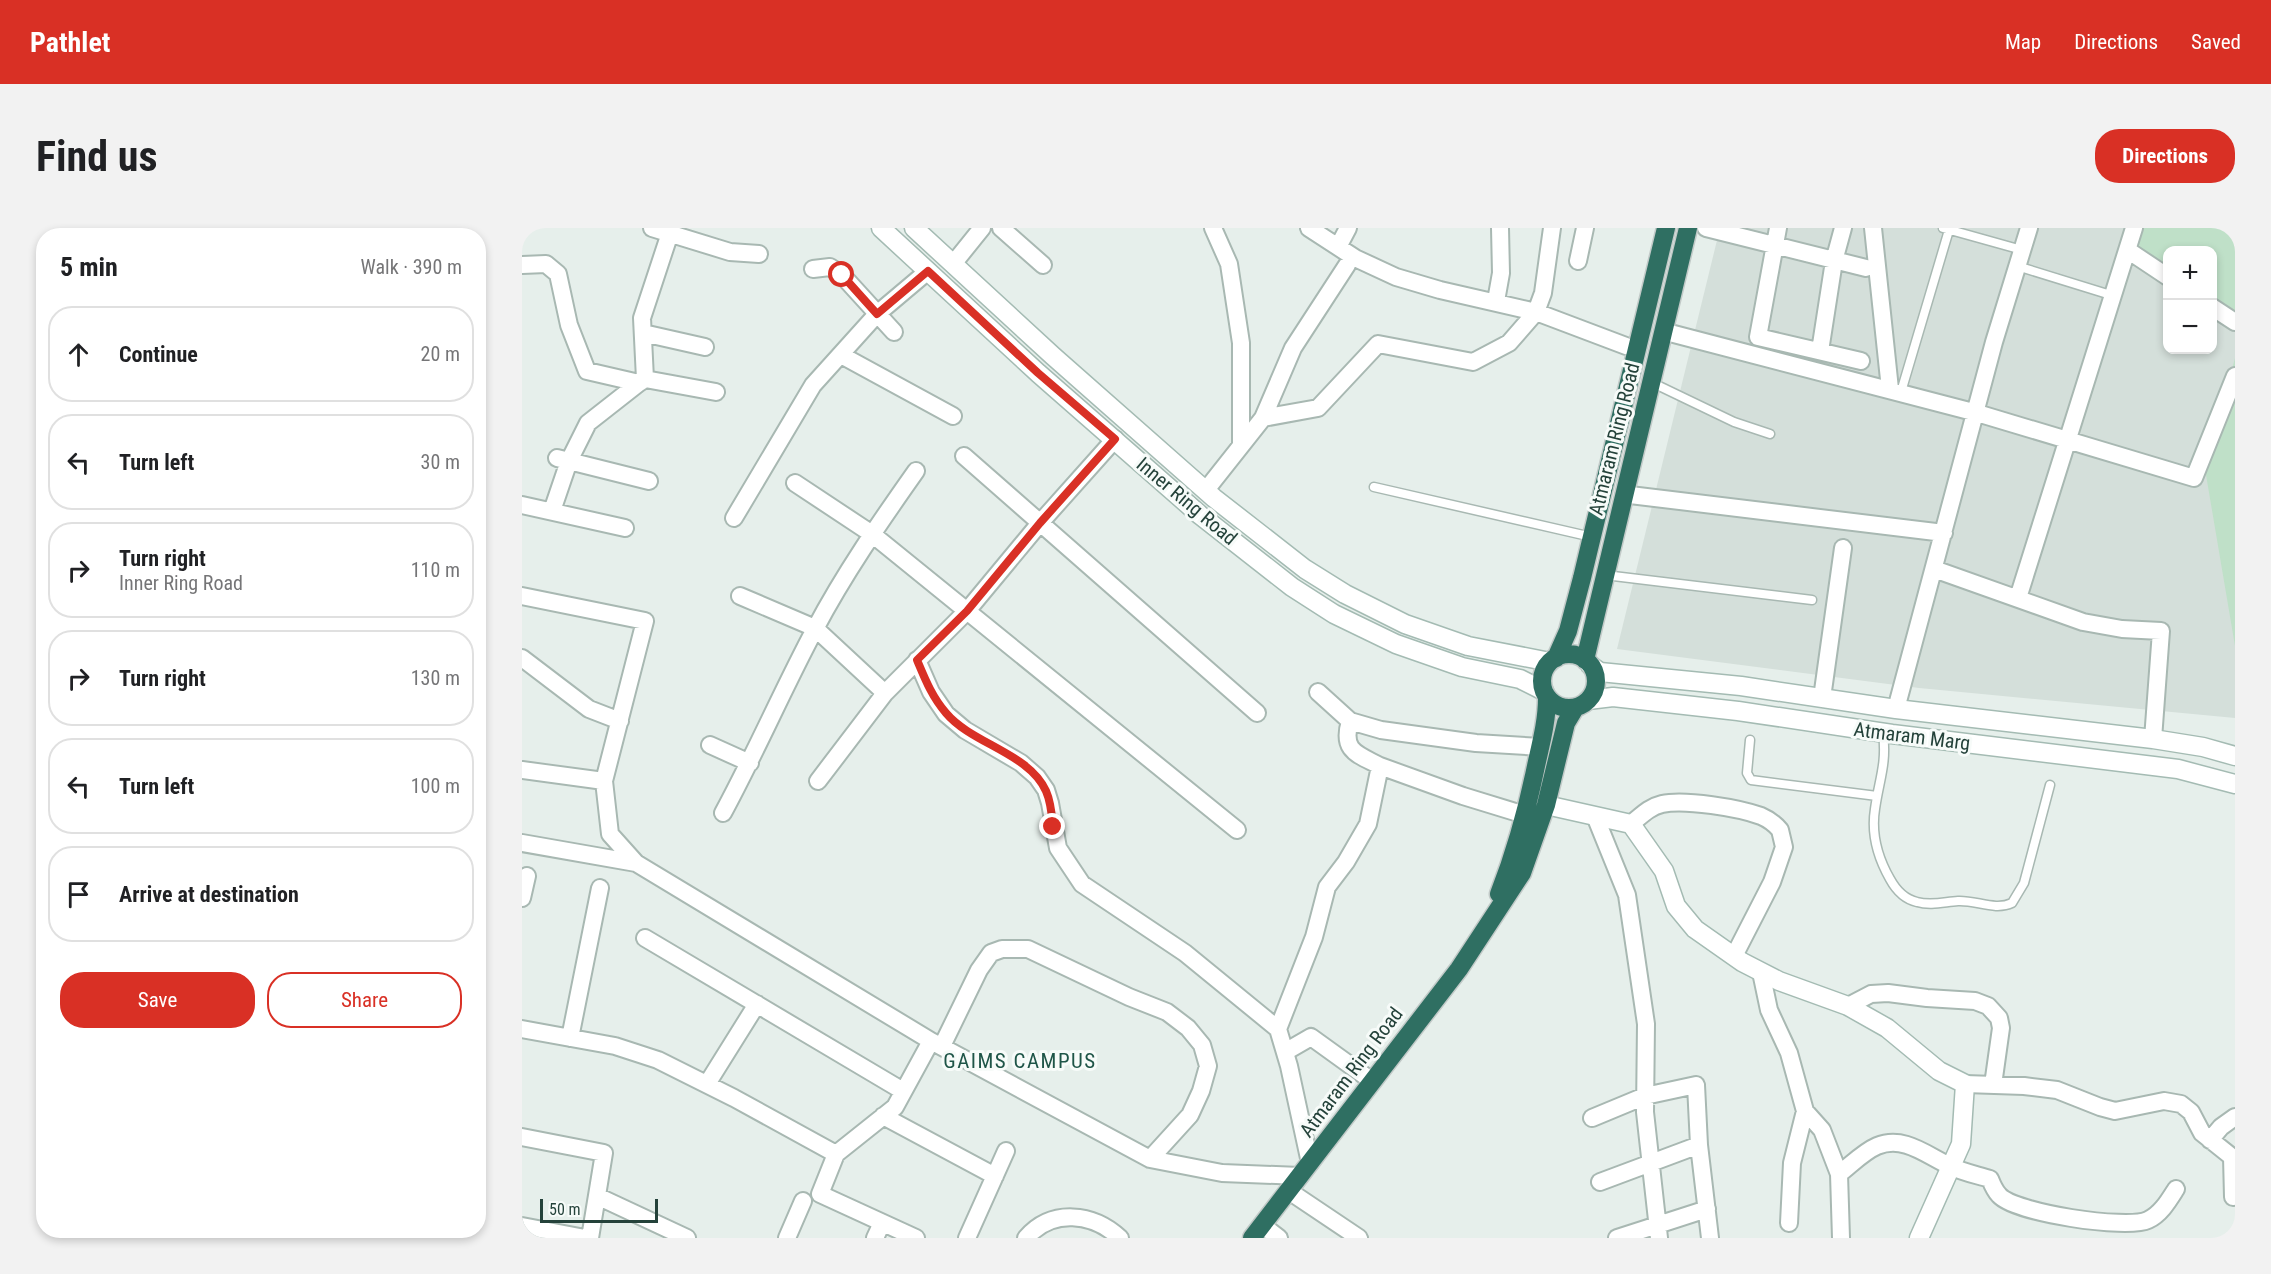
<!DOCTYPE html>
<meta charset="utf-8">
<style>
body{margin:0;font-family:"Roboto Condensed",sans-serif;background:#f2f2f2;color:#202124}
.controls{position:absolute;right:18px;top:18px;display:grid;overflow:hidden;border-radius:12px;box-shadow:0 3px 9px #0003}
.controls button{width:54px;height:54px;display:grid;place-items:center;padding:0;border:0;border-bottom:2px solid #e0e0e0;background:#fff;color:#202124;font:30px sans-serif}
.scale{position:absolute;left:18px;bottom:15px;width:118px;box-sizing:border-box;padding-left:6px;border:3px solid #24423a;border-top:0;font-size:16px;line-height:21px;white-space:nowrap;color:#24423a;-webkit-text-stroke:4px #f7fbf9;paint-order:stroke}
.stop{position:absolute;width:18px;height:18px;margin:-14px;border:4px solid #d93025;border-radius:50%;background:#fff}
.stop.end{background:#d93025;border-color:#fff;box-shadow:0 2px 6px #0008}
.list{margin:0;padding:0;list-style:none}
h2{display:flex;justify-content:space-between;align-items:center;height:78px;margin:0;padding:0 24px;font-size:26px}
h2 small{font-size:20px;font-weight:400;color:#757577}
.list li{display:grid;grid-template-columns:39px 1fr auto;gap:18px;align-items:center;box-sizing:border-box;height:96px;margin:0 12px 12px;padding:0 12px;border:2px solid #e0e0e0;border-radius:24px}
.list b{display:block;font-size:22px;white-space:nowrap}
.list p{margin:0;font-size:20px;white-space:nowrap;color:#757577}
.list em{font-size:20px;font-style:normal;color:#757577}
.actions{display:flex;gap:12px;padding:18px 24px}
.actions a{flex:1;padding:14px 0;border:2px solid #d93025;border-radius:24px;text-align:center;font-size:21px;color:#d93025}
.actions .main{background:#d93025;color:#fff}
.icon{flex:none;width:33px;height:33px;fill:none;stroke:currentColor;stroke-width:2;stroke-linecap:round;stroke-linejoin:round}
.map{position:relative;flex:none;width:1713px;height:1010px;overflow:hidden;border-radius:24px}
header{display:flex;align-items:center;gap:36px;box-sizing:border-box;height:84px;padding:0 30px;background:#d93025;color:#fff}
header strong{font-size:28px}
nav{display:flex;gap:33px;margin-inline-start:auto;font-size:21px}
.intro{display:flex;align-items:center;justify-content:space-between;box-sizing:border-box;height:144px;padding:0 36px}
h1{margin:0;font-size:42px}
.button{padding:15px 27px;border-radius:24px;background:#d93025;color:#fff;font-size:21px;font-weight:700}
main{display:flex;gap:36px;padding:0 36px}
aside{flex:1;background:#fff;border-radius:24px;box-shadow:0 3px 9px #0003}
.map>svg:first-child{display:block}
</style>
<header>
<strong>Pathlet</strong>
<nav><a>Map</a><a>Directions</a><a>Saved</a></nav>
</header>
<div class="intro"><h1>Find us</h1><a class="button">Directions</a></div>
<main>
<aside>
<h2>5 min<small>Walk · 390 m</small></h2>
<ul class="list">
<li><svg class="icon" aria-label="ahead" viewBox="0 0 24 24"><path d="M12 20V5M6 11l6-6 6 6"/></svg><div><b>Continue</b></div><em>20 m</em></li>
<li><svg class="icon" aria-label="left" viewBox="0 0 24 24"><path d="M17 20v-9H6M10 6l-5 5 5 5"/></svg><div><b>Turn left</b></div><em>30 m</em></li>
<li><svg class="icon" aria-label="right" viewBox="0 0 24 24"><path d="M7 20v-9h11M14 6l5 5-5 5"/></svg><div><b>Turn right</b><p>Inner Ring Road</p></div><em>110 m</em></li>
<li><svg class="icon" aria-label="right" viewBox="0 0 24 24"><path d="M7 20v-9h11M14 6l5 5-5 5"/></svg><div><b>Turn right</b></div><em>130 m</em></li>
<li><svg class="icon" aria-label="left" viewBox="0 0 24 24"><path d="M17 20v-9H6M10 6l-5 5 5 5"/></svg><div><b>Turn left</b></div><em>100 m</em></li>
<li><svg class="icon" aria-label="arrive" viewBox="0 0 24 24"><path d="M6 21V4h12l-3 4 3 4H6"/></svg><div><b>Arrive at destination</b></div></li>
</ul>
<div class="actions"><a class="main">Save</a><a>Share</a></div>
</aside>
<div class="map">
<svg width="1713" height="1010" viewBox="0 0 1713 1010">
<rect width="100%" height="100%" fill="#e6efeb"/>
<path fill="#d4dfda" d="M1198 0H1619L1645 44 1646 122H1690L1691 77 1713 94V490L1397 460 1095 421Z"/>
<path fill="#bfe0c8" d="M1613 0H1713V104L1691 87 1690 22H1646L1645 52 1607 23Z
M1713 130V418L1683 241Z"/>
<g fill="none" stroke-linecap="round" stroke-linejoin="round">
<defs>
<path id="lane" d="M1421 0 1500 22
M1495 38 1592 68
M1135 157 1212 194 1248 206
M1379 164 1427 2
M852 259 1070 309
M1083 347 1290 372
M1361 505C1365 536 1357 552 1353 581 1349 606 1356 630 1368 651 1374 662 1382 671 1395 674 1409 678 1422 674 1436 673 1454 672 1473 683 1490 675L1502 655 1528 557
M1228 512 1225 545 1229 552 1355 568"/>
<path id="street" d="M130 0 208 24 237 26
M479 0 521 37
M691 0 707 36 719 115V217
M787 0 833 30 874 49 918 62 1014 84 1104 118
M1184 0 1344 40
M1256 0 1236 109 1339 133
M1351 0 1368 161
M816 19 826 0
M1607 23 1646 49
M1056 33 1063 0
M431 36 460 0
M0 37 24 36 36 46 47 97 65 143 117 155 123 151 194 164
M291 41 308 39 320 47 372 104
M974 73 979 45 978 0
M1690 79 1713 94
M121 105 183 119
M1148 105 1455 185 1672 250 1713 148
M1298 123 1312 33 1321 0
M319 127 431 188
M123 151 120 90 148 5
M741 190 771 120 825 37
M442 228 735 485
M35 230 127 253
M273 255 350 306 715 602
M684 262 741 190 796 180 856 116 951 134 987 115 1014 84 1021 65 1030 0
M1108 267 1422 305
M0 277 103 300
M30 283 47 233 66 195 117 155
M212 290 291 157 355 86 406 43
M1412 341 1561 394 1600 401 1639 403 1631 511
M0 368 123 393 82 553 88 606 114 635 409 813 628 931 700 945 778 948
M218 368 293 400 363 465
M1496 370 1612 0
M0 430 67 481 98 493
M395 432 409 464 424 486 443 502 499 535 515 549 524 562 528 575 536 620 560 656 663 725 756 801 767 838 788 935
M796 464 828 493 859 502 954 515 1019 519
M1300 470 1321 320
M1374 481 1472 114 1507 0
M188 517 228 535
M858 538 941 568 1003 587
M0 542 82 553
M296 553 363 465 445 383 518 295 593 211
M201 585C234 524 261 461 293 401 322 346 358 294 394 243
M1073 588 1105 667 1124 796 1123 884 1137 1010
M1109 596C1119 588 1127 579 1140 576 1163 571 1217 580 1239 588 1246 591 1253 596 1258 602L1262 619 1250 654 1212 728
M0 615 114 635
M0 670 5 648
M123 710 381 863
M1239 744 1247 782 1267 825 1283 883 1300 902 1317 946 1319 1010
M1326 778 1349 766 1366 765 1405 770 1453 773 1466 778 1477 790 1479 800 1471 857
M0 801 93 818 136 832 212 870 314 926
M756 801 792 709 805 659 824 634 846 596 858 538C835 526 819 523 828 493
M48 810 78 660
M420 818 457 742 469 725 480 721H506L607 769 645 784 666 800 680 817 686 838 679 863 668 887 628 931
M763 824 789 809 850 853
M185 856 235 776
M1443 856 1502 858 1535 862 1578 879 1593 883 1642 873 1659 876 1669 884 1680 905 1710 929 1711 969
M361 888 473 948
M1070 890 1123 868 1174 857 1177 917 1188 1010
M0 909 82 925 68 1010
M1688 912 1699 899 1713 889
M1317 946C1329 937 1341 924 1355 918 1382 907 1404 927 1428 938 1440 944 1455 947 1468 951 1470 956 1473 963 1477 967 1492 985 1605 1002 1626 992 1639 986 1647 972 1654 961
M1078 954 1177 917
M767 963 837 1010
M75 968 165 1010
M1267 995 1270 935 1283 883
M740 997 757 1010
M0 998 63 1010
M265 1010 281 973
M353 1010 360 995
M394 1010 298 966 314 926 373 879 409 813
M445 1010 484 923
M504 1010C530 980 571 985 598 1010
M1095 1010 1185 981"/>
<path id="secondary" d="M359 0 516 145 678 287 770 359 812 386 874 416 940 439 998 451 1022 463
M392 0 531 128 692 270 783 341 823 366 883 396 946 418 1028 434
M1068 437 1078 444 1219 458 1374 481 1631 511 1681 519 1713 528
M1066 472 1091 469 1216 483 1370 506 1656 541 1713 556
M1033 579 1109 596 1142 643 1154 678 1173 701 1220 734 1257 753 1326 778 1365 800 1417 843 1443 856 1439 916 1397 1010"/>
<path id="highway" d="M1020 453a27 27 0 1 1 54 0a27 27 0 1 1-54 0Z
M1034 430 1046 403 1060 350 1144 0
M1063 432 1166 0
M977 666C993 625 1005 582 1014 538 1019 515 1025 493 1025 470
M730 1010 937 741 1000 645 1024 577 1044 495 1053 480"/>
</defs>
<use href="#lane" stroke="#a8b8b2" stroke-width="11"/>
<use href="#street" stroke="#a8b8b2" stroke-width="20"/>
<use href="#secondary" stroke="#a4bbb3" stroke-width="21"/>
<use href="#highway" stroke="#c2cac8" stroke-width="21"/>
<use href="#lane" stroke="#fff" stroke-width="8"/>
<use href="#street" stroke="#fff" stroke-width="16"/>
<use href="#secondary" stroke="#fff" stroke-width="18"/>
<use href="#highway" stroke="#2f6f62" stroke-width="18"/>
</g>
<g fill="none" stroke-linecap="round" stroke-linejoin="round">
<path stroke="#d93025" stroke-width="8" d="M320 47 355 86 406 43 516 145 593 211 518 295 445 383 395 432C403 451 410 469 424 485 450 516 507 525 524 563 529 574 530 587 531 599"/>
</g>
<g text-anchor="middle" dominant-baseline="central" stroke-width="6" stroke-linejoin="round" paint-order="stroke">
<g font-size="20" fill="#24423a" stroke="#f7fbf9">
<text transform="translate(1092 211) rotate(-76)">Atmaram Ring Road</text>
<text transform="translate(665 273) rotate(40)">Inner Ring Road</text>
<text transform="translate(1390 508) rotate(7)">Atmaram Marg</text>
<text transform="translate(829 844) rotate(-53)">Atmaram Ring Road</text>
</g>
<g font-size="21" letter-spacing="1.5" fill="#1f5548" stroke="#f7fbf9">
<text x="498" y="833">GAIMS CAMPUS</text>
</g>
</g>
</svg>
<div class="controls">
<button>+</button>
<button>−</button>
</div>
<div class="scale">50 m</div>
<div class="stop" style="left:320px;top:47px"></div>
<div class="stop end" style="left:531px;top:599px"></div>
</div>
</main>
